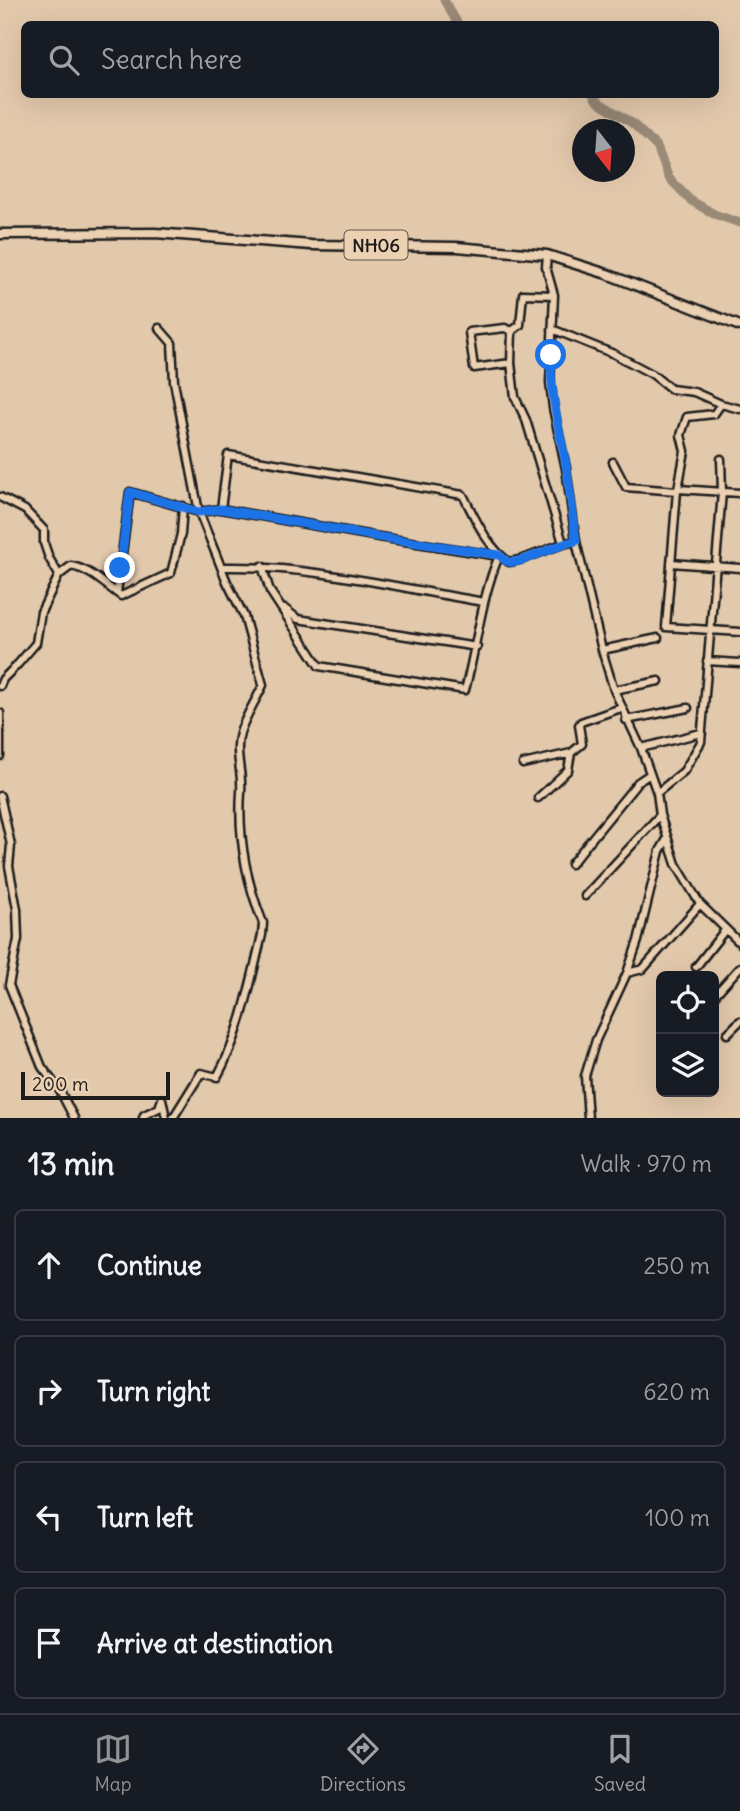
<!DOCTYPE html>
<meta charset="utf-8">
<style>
body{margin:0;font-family:Delius,sans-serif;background:#242831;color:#f1f3f6}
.controls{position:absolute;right:21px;bottom:21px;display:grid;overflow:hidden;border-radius:10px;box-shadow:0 7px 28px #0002}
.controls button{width:63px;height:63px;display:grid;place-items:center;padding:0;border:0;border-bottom:2px solid #363941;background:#171b24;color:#f1f3f6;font:35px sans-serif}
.compass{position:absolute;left:572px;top:119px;width:63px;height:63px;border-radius:50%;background:#171b24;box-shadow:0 7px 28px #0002;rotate:163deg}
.scale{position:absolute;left:21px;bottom:18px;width:149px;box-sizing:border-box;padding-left:7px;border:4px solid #1c1c1c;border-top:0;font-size:19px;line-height:24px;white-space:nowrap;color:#1c1c1c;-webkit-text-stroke:5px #ebd0b2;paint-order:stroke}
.stop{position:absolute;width:21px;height:21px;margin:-16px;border:5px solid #1a73e8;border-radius:50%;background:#fff}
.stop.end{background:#1a73e8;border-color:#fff;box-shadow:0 2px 7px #0008}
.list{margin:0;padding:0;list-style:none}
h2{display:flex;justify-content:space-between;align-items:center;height:91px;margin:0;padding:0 28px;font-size:30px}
h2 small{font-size:23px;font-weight:400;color:#9ea1a6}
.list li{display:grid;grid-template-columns:46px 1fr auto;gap:21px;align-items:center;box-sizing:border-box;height:112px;margin:0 14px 14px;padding:0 14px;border:2px solid #363941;border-radius:10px}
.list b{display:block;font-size:26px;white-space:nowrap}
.list em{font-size:23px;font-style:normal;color:#9ea1a6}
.icon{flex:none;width:38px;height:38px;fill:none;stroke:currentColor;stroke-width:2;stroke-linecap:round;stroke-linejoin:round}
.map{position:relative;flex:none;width:740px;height:1118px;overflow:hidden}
.search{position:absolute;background:#171b24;box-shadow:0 7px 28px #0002;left:21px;right:21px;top:21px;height:77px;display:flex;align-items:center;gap:18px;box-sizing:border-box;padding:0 24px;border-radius:10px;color:#9ea1a6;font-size:26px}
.sheet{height:595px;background:#171b24}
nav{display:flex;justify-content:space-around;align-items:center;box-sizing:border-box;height:98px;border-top:2px solid #363941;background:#171b24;font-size:19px;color:#9ea1a6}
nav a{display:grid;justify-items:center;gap:4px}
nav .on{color:#919294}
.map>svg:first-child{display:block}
</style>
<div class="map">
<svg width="740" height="1118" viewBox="0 0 740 1118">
<rect width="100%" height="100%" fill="#e3c9ac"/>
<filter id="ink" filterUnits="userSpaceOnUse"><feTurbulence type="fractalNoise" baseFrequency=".0143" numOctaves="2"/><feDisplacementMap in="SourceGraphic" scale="14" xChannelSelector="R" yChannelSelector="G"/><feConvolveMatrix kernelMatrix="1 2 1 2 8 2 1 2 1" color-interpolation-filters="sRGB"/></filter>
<g filter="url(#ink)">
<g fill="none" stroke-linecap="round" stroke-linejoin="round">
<path stroke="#998977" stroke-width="9" d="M444 0 458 24
M593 94 597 101 632 123 657 147 669 178 690 200 714 214 740 223"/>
<defs>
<path id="minor" d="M547 255 546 267 554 295 550 382 553 408 566 469 576 541 602 650 614 690 641 748 657 793 660 815 676 864 700 904 740 943
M554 295 523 294 520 325 512 331 511 363 515 397 526 420 563 543
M159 328 172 343 174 382 199 512 227 582 244 616 263 685C256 701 245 716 240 733 234 753 243 773 241 792 238 836 246 881 263 923L262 935C250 984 241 1034 217 1077L201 1073 173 1118
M552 329 614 354 652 374 671 389 694 392 721 404 740 409
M511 363 474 368 469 332 505 328 512 331
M613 462 626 487 677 491 678 489 740 493
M678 489 685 451 681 435 687 417 714 414 721 404
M677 491 666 627 740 632
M0 497 25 510 44 530V543L49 558 59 575 71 566C92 570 105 585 121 596L171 573 181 534 183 506
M221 509 228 455 463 495C475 518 487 547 509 562 533 559 552 544 576 541
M671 563 740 568
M222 567C310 565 398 588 484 602
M117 593 130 492 199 512 221 509 379 537 499 556C481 598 477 645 465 690L319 666 270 591 262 566
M285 609 298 619 477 647
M602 650 658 638
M707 661 740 663
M0 686 3 679 18 664 36 643 41 612 59 575
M614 690 659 681
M0 713V756
M626 720 688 708
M641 748 701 733
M523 764 571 753 582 744 579 725 581 722 621 708
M657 793 684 771 701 742 722 492 721 459
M0 796 11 845 9 866 17 909 18 939 9 985 42 1067 60 1091 74 1118
M538 798 568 770 571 753
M571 864 638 782 650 774
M585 896 660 815
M696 967 725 930
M627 973 643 969 700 904
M714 996 740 967
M727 1034 740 1021
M143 1118 144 1115 159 1108 162 1099 166 1118
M588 1118 585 1076 596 1040 627 973 638 941 660 851 667 839"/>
<path id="major" d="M0 234 155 233 311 245 457 247 547 255 607 274 740 326"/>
</defs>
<use href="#minor" stroke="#1c1c1c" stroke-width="11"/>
<use href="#major" stroke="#1c1c1c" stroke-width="13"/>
<use href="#minor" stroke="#ebd0b2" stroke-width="6"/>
<use href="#major" stroke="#ebd0b2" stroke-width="8"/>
</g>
</g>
<g fill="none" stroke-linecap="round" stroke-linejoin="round" filter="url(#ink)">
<path stroke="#1a73e8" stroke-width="9" d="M120 568 130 492 199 512 221 509 379 537 499 555C503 558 505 561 509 562 522 565 558 543 576 541 573 516 570 490 566 464 559 427 550 394 551 355"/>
</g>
<g text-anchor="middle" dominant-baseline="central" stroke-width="6" stroke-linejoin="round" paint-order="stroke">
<rect fill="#ebd0b2" stroke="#5a5249" stroke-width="2" x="344.5" y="230.5" width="63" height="29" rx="5"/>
<g font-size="18" font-weight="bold" fill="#1c1c1c">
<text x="376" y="245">NH06</text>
</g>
</g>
</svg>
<div class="controls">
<button><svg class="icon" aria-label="locate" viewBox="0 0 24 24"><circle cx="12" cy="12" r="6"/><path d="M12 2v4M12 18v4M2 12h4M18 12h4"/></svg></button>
<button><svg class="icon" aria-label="layers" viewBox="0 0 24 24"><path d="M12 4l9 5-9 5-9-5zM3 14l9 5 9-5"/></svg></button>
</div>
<svg class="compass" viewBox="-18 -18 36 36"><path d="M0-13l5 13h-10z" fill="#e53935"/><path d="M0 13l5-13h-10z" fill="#9ea1a6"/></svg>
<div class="scale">200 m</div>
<div class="stop" style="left:551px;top:355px"></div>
<div class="stop end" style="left:120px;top:568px"></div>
<div class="search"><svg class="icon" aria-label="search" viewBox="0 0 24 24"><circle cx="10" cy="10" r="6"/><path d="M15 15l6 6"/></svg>Search here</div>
</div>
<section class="sheet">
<h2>13 min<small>Walk · 970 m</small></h2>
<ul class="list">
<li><svg class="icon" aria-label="ahead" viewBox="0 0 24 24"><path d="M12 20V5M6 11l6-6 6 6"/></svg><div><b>Continue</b></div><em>250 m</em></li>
<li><svg class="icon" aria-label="right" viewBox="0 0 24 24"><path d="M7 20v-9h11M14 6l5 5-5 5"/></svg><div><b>Turn right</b></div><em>620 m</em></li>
<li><svg class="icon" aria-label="left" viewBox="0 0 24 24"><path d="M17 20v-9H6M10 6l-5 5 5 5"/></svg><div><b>Turn left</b></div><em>100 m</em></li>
<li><svg class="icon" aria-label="arrive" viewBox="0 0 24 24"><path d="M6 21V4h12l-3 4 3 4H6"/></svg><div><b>Arrive at destination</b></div></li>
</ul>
</section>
<nav>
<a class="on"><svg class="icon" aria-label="map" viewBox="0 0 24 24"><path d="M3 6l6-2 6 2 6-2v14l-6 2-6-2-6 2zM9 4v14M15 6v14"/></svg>Map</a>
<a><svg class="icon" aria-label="directions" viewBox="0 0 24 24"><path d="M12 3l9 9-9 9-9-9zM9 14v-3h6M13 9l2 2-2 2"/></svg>Directions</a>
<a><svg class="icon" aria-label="saved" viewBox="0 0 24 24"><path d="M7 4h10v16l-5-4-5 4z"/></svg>Saved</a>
</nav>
